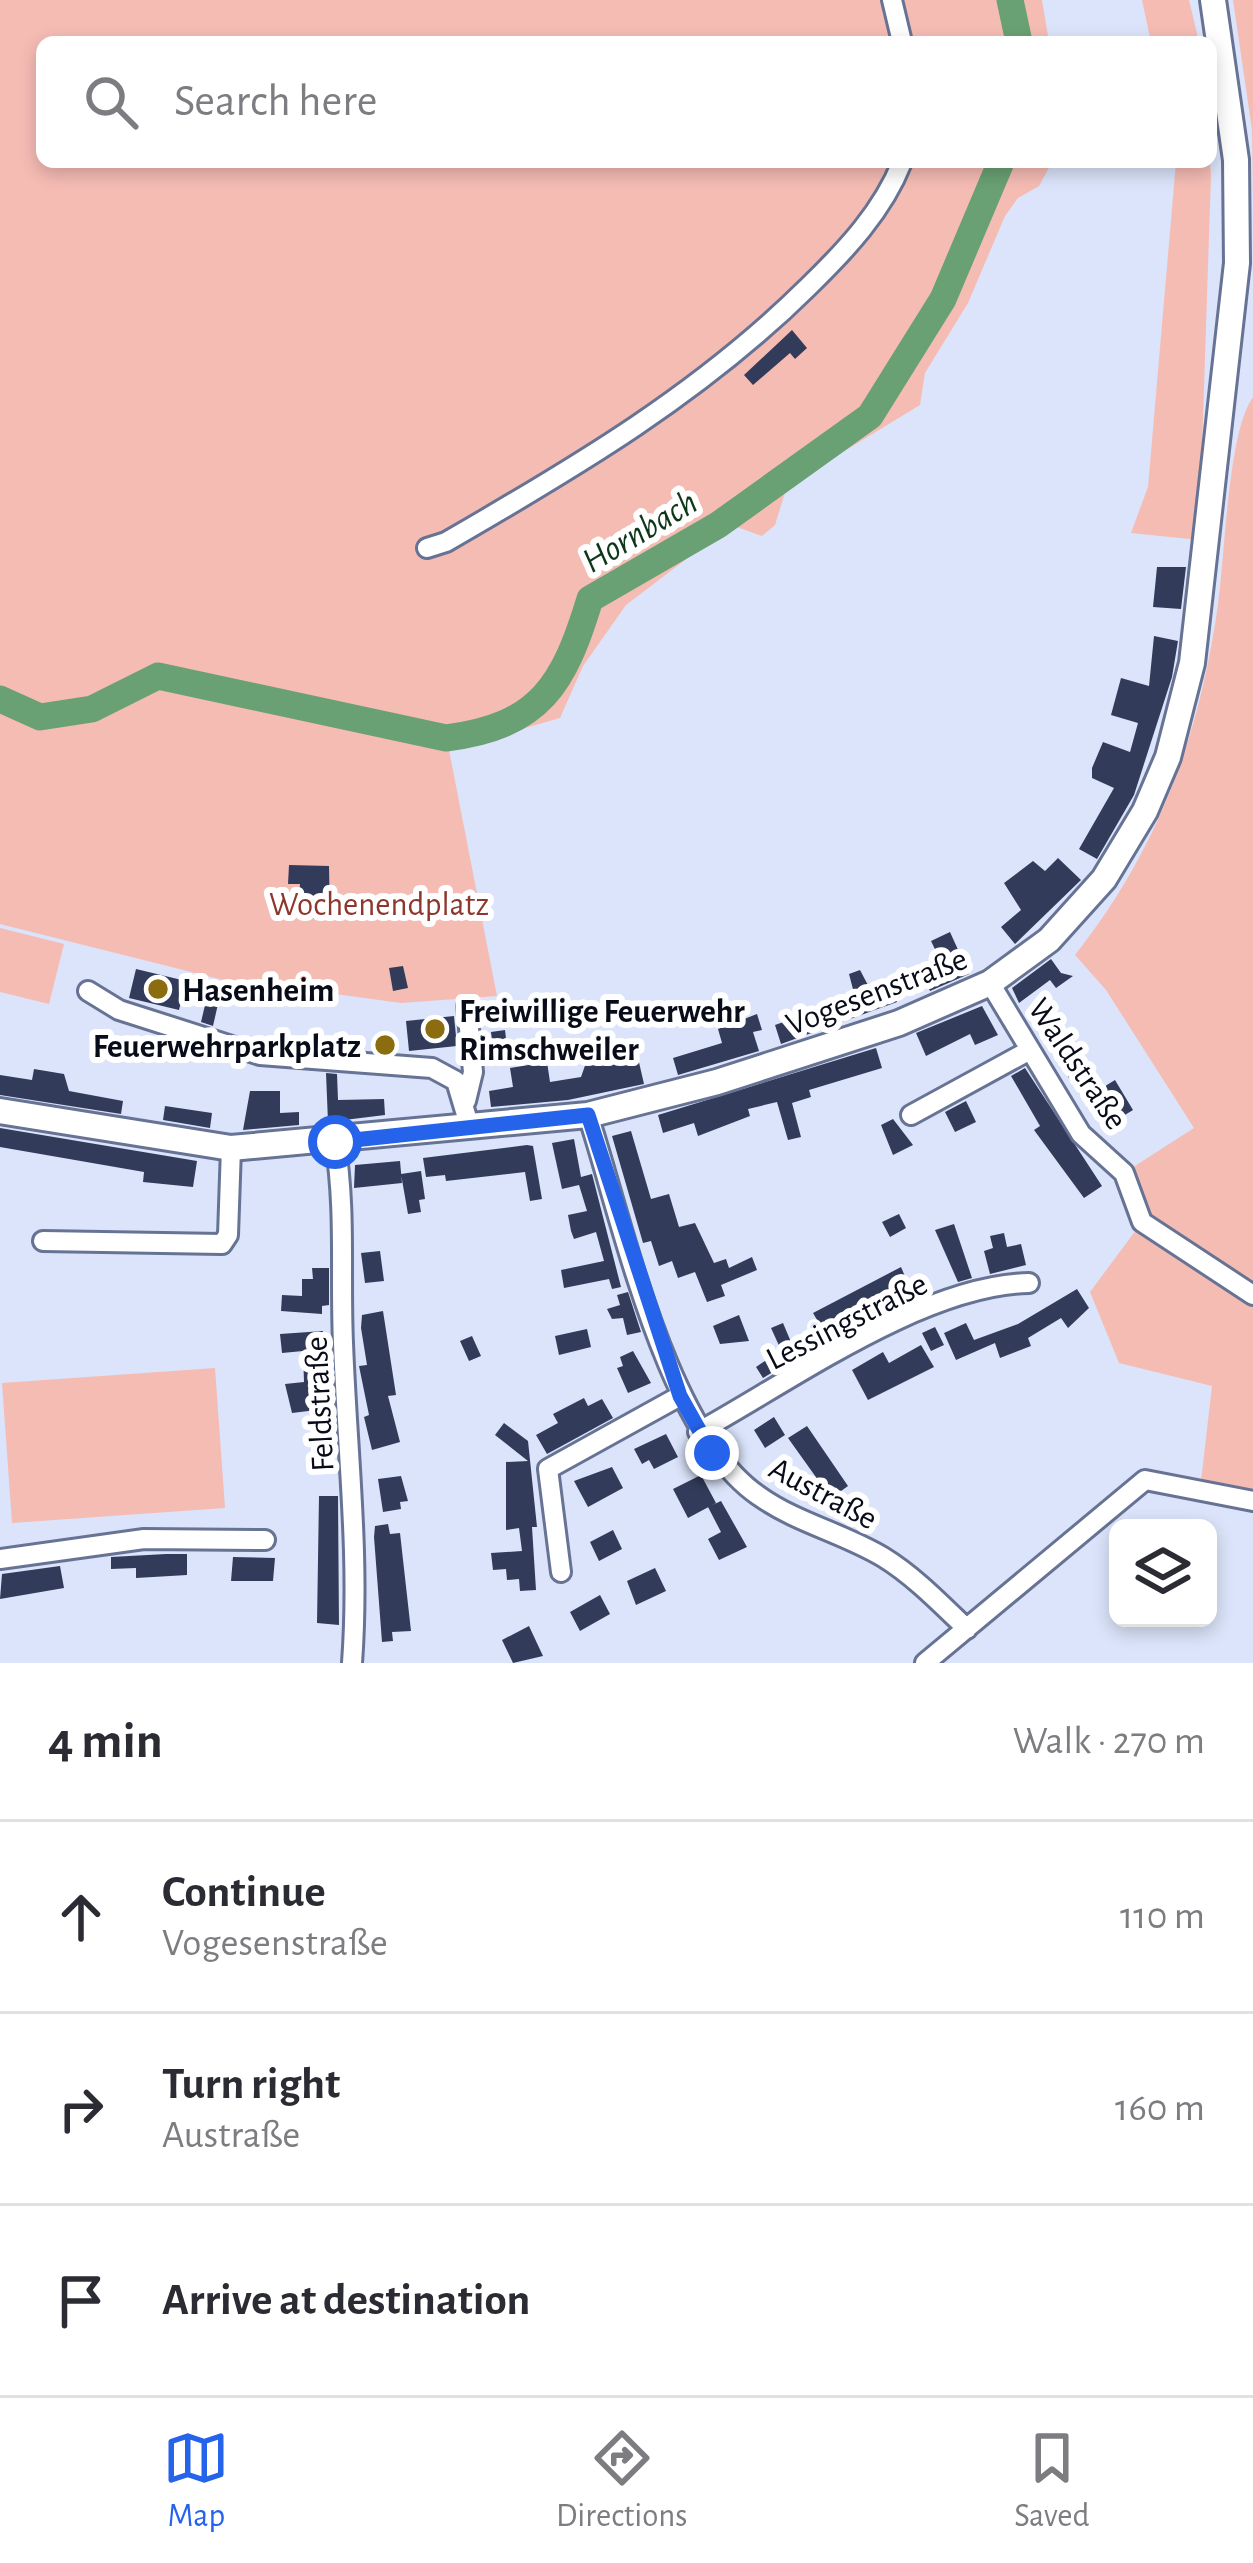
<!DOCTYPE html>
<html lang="en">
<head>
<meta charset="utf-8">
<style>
  body { margin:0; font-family:"Alegreya Sans",sans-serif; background:#f2f2f3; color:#2b2b33 }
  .controls { position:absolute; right:36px; bottom:36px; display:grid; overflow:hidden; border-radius:18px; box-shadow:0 6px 18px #0003 }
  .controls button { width:108px; height:108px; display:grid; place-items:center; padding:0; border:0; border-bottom:3px solid #e1e1e2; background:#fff; color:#2b2b33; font:60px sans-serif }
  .stop { position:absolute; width:36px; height:36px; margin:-27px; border:9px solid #2563eb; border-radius:50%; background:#fff }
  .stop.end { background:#2563eb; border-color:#fff; box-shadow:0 3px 12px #0008 }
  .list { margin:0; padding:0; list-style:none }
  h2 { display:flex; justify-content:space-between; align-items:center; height:156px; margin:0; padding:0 48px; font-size:51px }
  h2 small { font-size:39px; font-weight:400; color:#7c7c81 }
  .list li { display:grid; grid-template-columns:78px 1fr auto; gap:36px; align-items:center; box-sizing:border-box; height:192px; padding:0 48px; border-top:3px solid #e1e1e2 }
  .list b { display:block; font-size:45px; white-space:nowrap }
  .list p { margin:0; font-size:39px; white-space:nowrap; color:#7c7c81 }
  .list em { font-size:39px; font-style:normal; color:#7c7c81 }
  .icon { flex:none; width:66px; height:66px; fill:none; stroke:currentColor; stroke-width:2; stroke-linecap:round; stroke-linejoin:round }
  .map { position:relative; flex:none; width:1253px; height:1663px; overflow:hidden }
  .search { position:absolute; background:#fff; box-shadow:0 6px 18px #0003; left:36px; right:36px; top:36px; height:132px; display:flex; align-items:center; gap:30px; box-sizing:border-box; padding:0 42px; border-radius:18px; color:#7c7c81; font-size:45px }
  .sheet { height:732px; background:#fff }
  nav { display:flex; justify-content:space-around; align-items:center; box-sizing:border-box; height:168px; border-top:3px solid #e1e1e2; background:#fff; font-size:33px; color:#7c7c81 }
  nav a { display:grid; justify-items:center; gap:6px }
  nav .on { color:#2563eb }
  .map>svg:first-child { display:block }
  .green { fill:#f5bcb4 }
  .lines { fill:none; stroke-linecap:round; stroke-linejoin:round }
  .river { stroke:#6aa174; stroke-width:27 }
  .building { fill:#323c5a }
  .minor-casing { stroke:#677394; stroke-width:24 }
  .major-casing { stroke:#677394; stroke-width:30 }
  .minor { stroke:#fff; stroke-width:18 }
  .major { stroke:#fff; stroke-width:24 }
  .route { stroke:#2563eb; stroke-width:15 }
  .poi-dot { fill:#8b6d0f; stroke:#fff; stroke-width:4.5 }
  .labels { text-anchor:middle; stroke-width:12; stroke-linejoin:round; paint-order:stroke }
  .park-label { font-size:33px; fill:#8c362c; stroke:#fff }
  .poi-label { font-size:33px; font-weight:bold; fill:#080c18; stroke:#fff; text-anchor:start }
  .street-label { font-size:33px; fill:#080c18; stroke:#fff }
  .water-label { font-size:36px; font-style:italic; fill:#0d3718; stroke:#fff }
</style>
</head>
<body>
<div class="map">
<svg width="1253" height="1663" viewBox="0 0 1253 1663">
  <rect width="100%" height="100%" fill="#dbe4fa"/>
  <path class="green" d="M0 0H1042L1049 42H42V162H1052L1039 186 1018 198 1005 216 968 303 925 373 920 405 787 486 775 525 762 536 731 525 626 605 583 666 560 718 449 750 497 996 401 1003 284 987 291 997 0 924Z
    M1142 0H1189L1199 42H1151Z
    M1233 0H1253V195L1252 130Z
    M1176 162H1210L1211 175 1199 540 1131 533 1148 487Z
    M1253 397V1501L1200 1490 1212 1386 1119 1363 1090 1292 1142 1222 1124 1173 1194 1128 1106 990 1075 955C1158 850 1200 735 1218 604 1225 556 1228 431 1253 397Z
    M0 928 64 944 49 1004 0 992Z
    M215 1368 225 1508 12 1523 2 1383Z"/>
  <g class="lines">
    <path class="river" d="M1010 0 1019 42
      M0 699 40 717 92 709 158 676 446 738C541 726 564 684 590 599L718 525 870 416 943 299 1001 162"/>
  </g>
  <path class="building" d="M792 330 807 348 795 359 790 353 753 385 744 375Z
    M1157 567H1186L1181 609 1153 607Z
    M1154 636 1178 641 1172 677 1134 795 1097 859 1079 849 1114 788 1092 778V768L1103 742 1130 752 1138 723 1111 715 1121 678 1149 686Z
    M1058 858 1081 880 1015 944 1001 927 1021 910 1004 883 1033 861 1045 871Z
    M289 865 329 866 330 920 297 918 300 884H288Z
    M950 932 969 974 930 991 924 978 944 968 931 941Z
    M1051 959 1061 973 1073 976 1056 988 1050 980 1019 1003 1012 988Z
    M403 966 408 988 393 991 389 968Z
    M136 969 186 981 179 1010 129 998Z
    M860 970 870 989 889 981 897 1002 781 1044 775 1025 855 997 849 974Z
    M206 1001 218 1004 213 1026 201 1022Z
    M982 1006 998 1035 975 1045 970 1034 926 1056 916 1033Z
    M757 1014 762 1030 753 1032 759 1051 678 1075 673 1058 722 1043 718 1029Z
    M454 1016 457 1046 409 1051 406 1021Z
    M1058 1024 1091 1069 1071 1081 1042 1035Z
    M505 1030 508 1055 494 1057 491 1032Z
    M876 1048 882 1068 809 1090 811 1097 792 1103 801 1137 788 1140 777 1102 748 1109 750 1116 698 1136 694 1123 663 1133 658 1115Z
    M606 1053 608 1064 638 1058 644 1084 568 1100 491 1107 489 1091 513 1087 510 1068 547 1062 550 1082 581 1077 588 1057Z
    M1025 1068 1102 1186 1084 1198 1034 1130 1040 1126 1011 1076Z
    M34 1069 64 1074 69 1091 123 1101 121 1114 0 1095V1075L32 1080Z
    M326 1073 337 1074 338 1100 384 1099 385 1115 328 1122Z
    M1115 1080 1133 1110 1115 1121 1102 1100 1107 1097 1102 1088Z
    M250 1091H280V1113L299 1112V1125L243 1130Z
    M966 1101 976 1122 955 1132 945 1112Z
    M165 1106 212 1113 210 1128 163 1120Z
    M893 1119 913 1145 893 1155 881 1125Z
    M0 1128 197 1161 193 1187 143 1182 144 1172 0 1147Z
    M631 1131 651 1199 669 1194 679 1227 695 1223 714 1263 726 1259 729 1268 752 1257 757 1270 721 1285 725 1296 707 1302 695 1272 678 1278 672 1261 659 1266 651 1241 643 1243 612 1136Z
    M574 1139 581 1177 592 1174 621 1287 612 1289 609 1279 564 1288 561 1270 604 1261 596 1232 574 1239 571 1231 568 1215 587 1211 579 1185 562 1189 552 1143Z
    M527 1145 533 1146 542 1199 530 1201 525 1172 446 1181 445 1175 426 1177 423 1158Z
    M400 1161 402 1183 354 1188 355 1165Z
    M421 1171 425 1199 419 1200 421 1212 408 1214 401 1174Z
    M899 1214 906 1228 890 1237 882 1222Z
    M954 1224 972 1278 958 1282 935 1230Z
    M1004 1233 1007 1247 1021 1244 1026 1265 990 1274 984 1251 993 1248 990 1236Z
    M380 1251 384 1281 365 1283 361 1253Z
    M901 1267 907 1281 900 1284 907 1301 849 1326 763 1378 756 1367 781 1350 771 1328 783 1323 791 1342 820 1325 813 1313Z
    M312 1268H329V1305L322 1306V1314L281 1311 282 1295 302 1296V1279H313Z
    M1077 1289 1089 1308 1068 1328 1061 1318 1028 1338 1031 1346 1000 1358 995 1343 956 1360 944 1333 966 1323 974 1340 1018 1324Z
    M628 1292 641 1332 627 1335 623 1318 612 1319 607 1309 620 1305 617 1295Z
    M383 1311 396 1395 388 1396 400 1442 372 1450 364 1417 369 1415 359 1366 367 1365 361 1328 362 1315Z
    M739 1315 749 1341 720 1344 713 1326Z
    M935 1327 944 1345 931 1351 922 1333Z
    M587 1329 591 1347 559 1355 555 1336Z
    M323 1331 324 1347H330L333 1408 292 1413 285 1384 304 1382 303 1351 282 1353 280 1334Z
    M472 1336 481 1356 469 1361 460 1341Z
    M921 1345 934 1367 868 1400 852 1370 883 1352 889 1363Z
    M633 1351 651 1383 628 1393 617 1368 623 1366 620 1357Z
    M584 1398 588 1406 602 1399 613 1418 547 1454 536 1435 558 1423 553 1414Z
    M774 1417 785 1435 765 1448 754 1430Z
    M504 1423 528 1441 537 1527H532L536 1590 520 1591 519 1579 507 1580 506 1569 493 1570 491 1553 522 1551 519 1528 506 1530V1462L528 1461 495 1435Z
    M807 1426 848 1486 819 1507 805 1489 818 1480 788 1438Z
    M666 1434 678 1457 654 1469 649 1460 642 1464 634 1449Z
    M335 1441 336 1456 317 1457 316 1442Z
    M612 1467 623 1488 588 1507 574 1481Z
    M701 1475 716 1503 688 1518 673 1489Z
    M401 1476 408 1501 400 1502 401 1509 383 1512 378 1479Z
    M319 1496H338L339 1625 317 1623Z
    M721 1501 747 1547 719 1560 708 1539 721 1532 708 1507Z
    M388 1524 390 1534 400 1533 411 1631 392 1632 393 1641 382 1642 374 1537 375 1526Z
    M613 1530 622 1549 599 1561 590 1542Z
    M166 1554H187V1575L136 1578V1568L111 1569V1557Z
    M233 1557 275 1558 273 1581H231Z
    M60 1566 64 1588 0 1599 2 1574Z
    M655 1568 666 1591 636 1605 627 1581Z
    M600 1595 610 1614 580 1631 570 1612Z
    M529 1626 543 1656 513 1663 502 1640Z"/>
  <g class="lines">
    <defs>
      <path id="minor" d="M892 0 902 42
        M427 548 446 542C576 467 701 393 808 287 845 251 883 211 902 162
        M990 983 1081 1134 1124 1173 1142 1222 1253 1295
        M88 991 119 1010 260 1055 432 1068 456 1081 470 1128
        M466 1101 473 1072 467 1006
        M588 1115C623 1222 666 1433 759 1496 797 1523 843 1533 883 1557 914 1576 941 1604 967 1629
        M911 1115 1030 1050
        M335 1142C346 1210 340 1274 343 1343 347 1451 360 1555 352 1663
        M43 1241 222 1244 228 1235 231 1148
        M698 1432C791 1381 923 1285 1029 1283
        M0 1559 144 1539 265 1540
        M561 1572 548 1469 680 1396
        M925 1663 1145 1480 1253 1501"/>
      <path id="major" d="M0 1111 231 1148 588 1115 717 1082 899 1023 990 983 1049 940 1104 879 1145 811 1168 757 1192 663 1237 263 1236 160 1213 0"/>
    </defs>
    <use href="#minor" class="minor-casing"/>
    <use href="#major" class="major-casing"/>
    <use href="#minor" class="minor"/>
    <use href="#major" class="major"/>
  </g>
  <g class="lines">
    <path class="route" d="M335 1142 588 1115 680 1396 712 1453"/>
  </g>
  <g class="poi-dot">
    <circle cx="158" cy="989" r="12"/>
    <circle cx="435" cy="1029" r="12"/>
    <circle cx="385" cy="1045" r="12"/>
  </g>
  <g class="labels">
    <g class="park-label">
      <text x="379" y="915">Wochenendplatz</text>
    </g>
    <g class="poi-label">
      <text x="182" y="1001">Hasenheim</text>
      <text x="459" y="1022">Freiwillige Feuerwehr<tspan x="459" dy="38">Rimschweiler</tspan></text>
      <text x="361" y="1057" text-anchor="end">Feuerwehrparkplatz</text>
    </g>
    <g class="street-label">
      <text transform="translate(876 990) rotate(-21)" y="12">Vogesenstraße</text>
      <text transform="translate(1079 1063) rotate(56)" y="12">Waldstraße</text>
      <text transform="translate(846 1320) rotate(-27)" y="12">Lessingstraße</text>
      <text transform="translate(318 1404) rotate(-93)" y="12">Feldstraße</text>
      <text transform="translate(824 1492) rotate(28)" y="12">Austraße</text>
    </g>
    <g class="water-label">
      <text transform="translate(639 530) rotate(-31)" y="13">Hornbach</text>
    </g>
  </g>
</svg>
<div class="controls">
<button><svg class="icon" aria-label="layers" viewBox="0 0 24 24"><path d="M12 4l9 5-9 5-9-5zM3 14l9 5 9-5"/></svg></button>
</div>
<div class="stop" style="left:335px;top:1142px"></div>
<div class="stop end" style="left:712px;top:1453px"></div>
<div class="search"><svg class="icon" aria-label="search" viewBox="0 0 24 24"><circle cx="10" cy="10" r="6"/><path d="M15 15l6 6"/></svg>Search here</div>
</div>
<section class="sheet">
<h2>4 min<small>Walk · 270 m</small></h2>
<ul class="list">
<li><svg class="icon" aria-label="ahead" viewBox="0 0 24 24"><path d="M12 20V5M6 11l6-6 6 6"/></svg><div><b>Continue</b><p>Vogesenstraße</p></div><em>110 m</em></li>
<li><svg class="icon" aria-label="right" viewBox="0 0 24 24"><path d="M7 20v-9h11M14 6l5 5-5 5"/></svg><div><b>Turn right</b><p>Austraße</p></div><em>160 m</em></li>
<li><svg class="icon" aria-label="arrive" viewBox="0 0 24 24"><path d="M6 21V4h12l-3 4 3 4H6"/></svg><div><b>Arrive at destination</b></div></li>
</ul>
</section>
<nav>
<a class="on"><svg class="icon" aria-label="map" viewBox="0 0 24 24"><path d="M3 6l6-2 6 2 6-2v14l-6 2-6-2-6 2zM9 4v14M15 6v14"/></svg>Map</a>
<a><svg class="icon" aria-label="directions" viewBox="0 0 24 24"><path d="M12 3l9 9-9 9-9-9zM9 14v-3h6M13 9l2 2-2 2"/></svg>Directions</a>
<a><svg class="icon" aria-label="saved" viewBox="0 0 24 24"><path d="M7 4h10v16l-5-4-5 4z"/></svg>Saved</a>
</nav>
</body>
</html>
